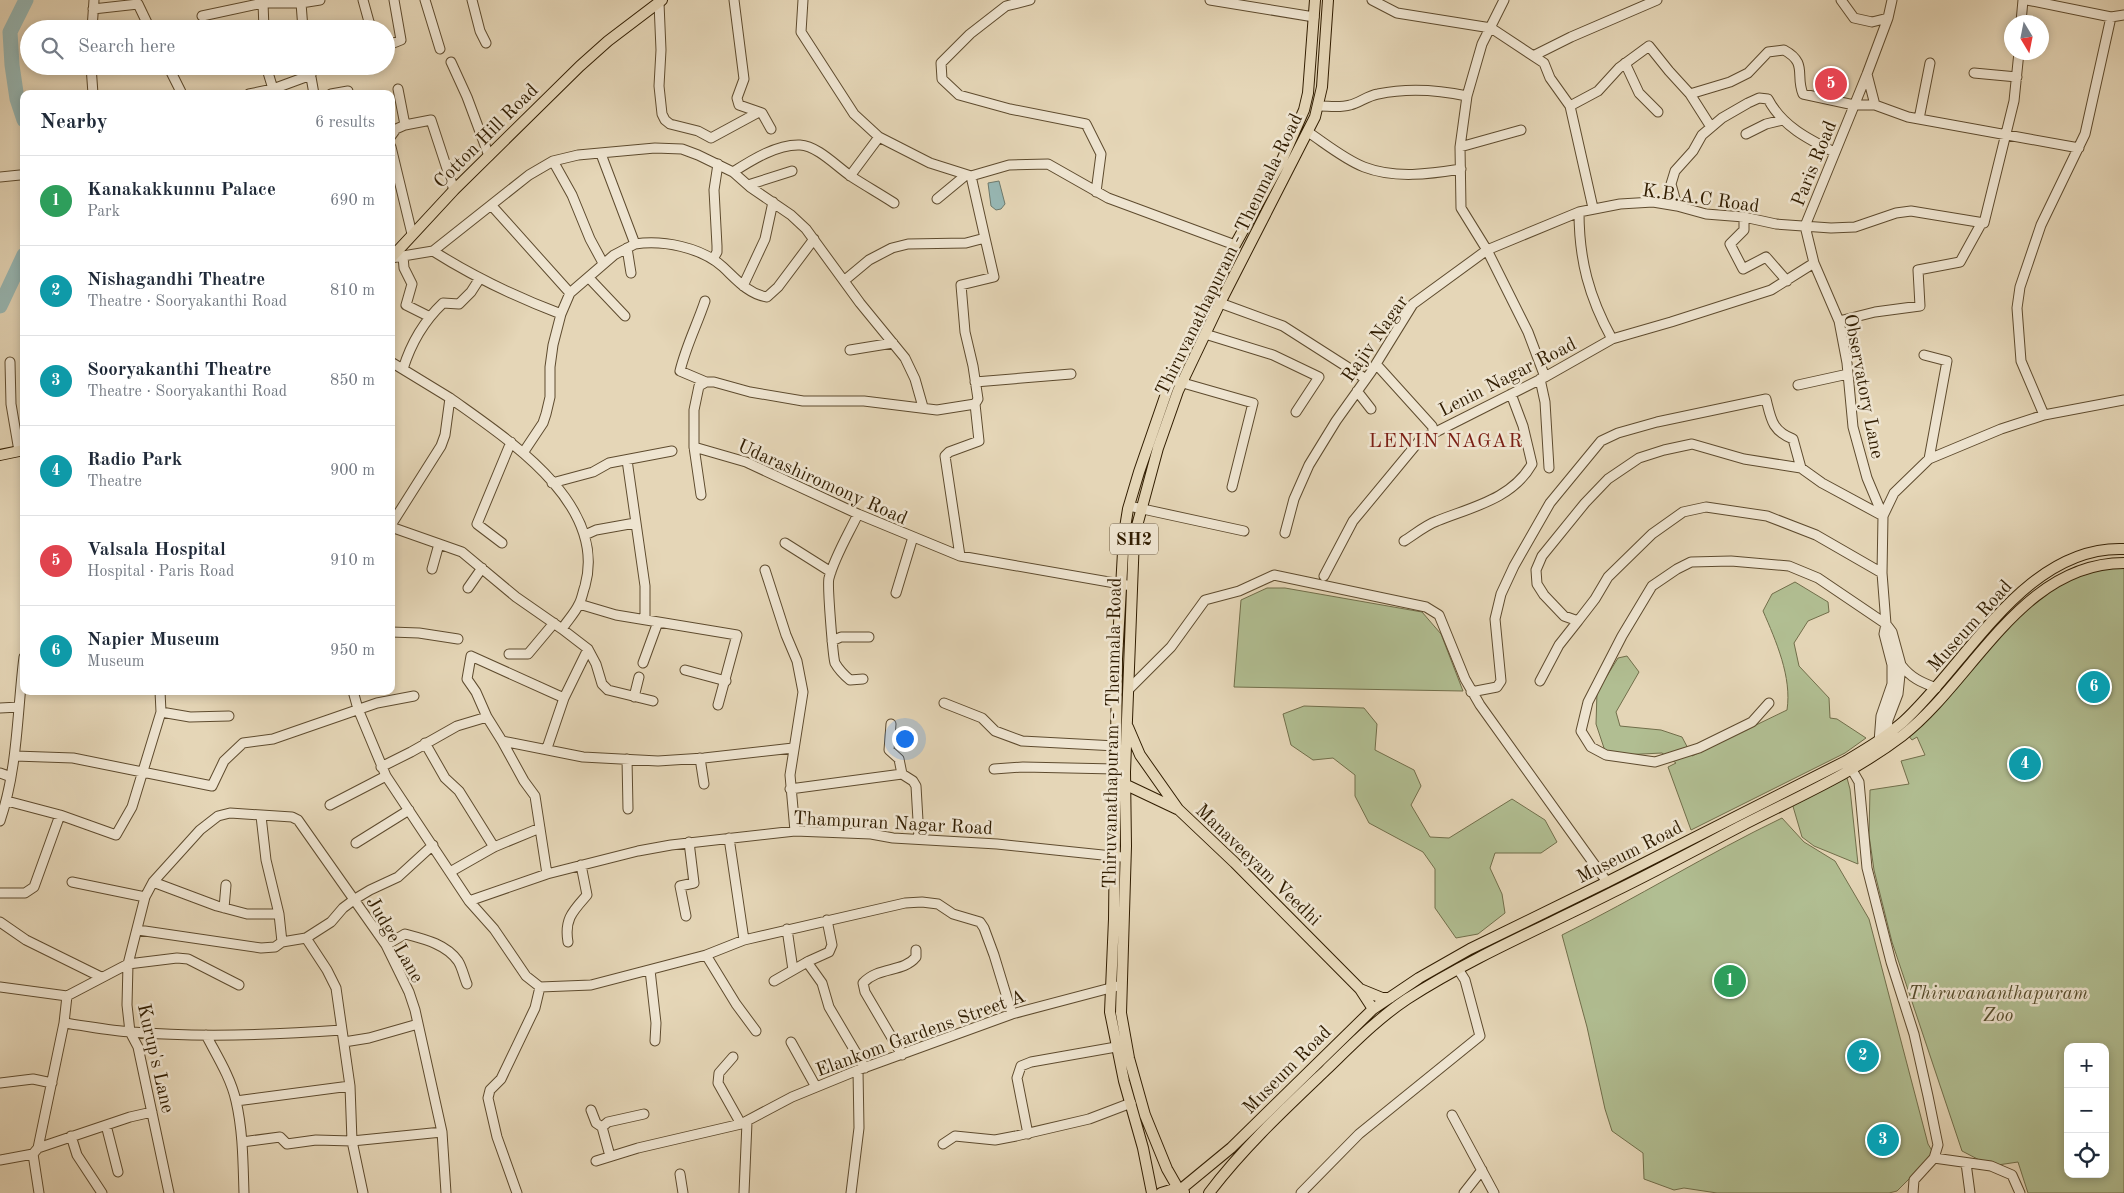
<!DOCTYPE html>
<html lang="en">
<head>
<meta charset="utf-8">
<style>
  body { margin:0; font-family:"Old Standard TT",serif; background:#f2f2f3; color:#1f2937 }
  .controls { position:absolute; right:15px; bottom:15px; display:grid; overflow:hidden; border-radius:10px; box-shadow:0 2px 8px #0003 }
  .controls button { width:45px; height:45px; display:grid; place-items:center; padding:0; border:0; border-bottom:1px solid #e0e1e3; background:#fff; color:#1f2937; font:25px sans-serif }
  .compass { position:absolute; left:2004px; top:15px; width:45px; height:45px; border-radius:50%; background:#fff; box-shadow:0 2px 8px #0003; rotate:170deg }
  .you { position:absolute; left:904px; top:738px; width:18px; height:18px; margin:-12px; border:4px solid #fff; border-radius:50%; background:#1a73e8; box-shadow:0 0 0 8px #1a73e833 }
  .badge { display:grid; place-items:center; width:32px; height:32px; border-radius:50%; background:#8f2418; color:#fff; font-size:16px; font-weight:700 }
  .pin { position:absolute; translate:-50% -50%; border:2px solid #fff; box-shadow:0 1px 5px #0006 }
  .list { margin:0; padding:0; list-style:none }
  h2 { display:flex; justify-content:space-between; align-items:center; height:65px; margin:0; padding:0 20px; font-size:21px }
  h2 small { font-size:16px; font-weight:400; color:#747a83 }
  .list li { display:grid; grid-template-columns:32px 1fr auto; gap:15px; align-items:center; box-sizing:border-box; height:90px; padding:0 20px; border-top:1px solid #e0e1e3 }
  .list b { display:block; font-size:19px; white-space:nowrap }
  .list p { margin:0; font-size:16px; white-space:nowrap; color:#747a83 }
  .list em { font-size:16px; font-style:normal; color:#747a83 }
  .icon { flex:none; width:28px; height:28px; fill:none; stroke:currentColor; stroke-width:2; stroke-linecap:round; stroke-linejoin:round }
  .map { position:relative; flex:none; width:2124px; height:1193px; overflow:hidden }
  .search { position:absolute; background:#fff; box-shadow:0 2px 8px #0003; left:20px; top:20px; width:375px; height:55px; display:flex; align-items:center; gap:12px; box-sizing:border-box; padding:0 18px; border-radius:28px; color:#747a83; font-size:19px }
  .panel { position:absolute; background:#fff; box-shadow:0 2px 8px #0003; left:20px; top:90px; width:375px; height:605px; border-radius:10px }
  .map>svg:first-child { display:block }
  .green { fill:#b1be92; stroke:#716e4a; fill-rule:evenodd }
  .water { fill:#97b8b5; stroke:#6e7a6d }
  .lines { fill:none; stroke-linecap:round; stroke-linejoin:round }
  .river { stroke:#97b8b5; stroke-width:15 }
  .minor-casing { stroke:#5e4b2e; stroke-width:11 }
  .major-casing { stroke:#311d01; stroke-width:12 }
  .minor { stroke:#eee4d0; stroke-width:9 }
  .major { stroke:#e5d6b7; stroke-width:10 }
  .labels { text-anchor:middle; stroke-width:5; stroke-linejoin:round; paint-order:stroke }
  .shield { fill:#eee4d0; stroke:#6a593f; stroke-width:1 }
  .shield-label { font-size:18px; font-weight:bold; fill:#311d01 }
  .street-label { font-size:19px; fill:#311d01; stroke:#eee4d0 }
  .park-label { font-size:19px; font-style:italic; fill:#574d2c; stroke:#eee4d0 }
  .neighbourhood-label { font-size:20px; letter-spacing:1px; fill:#7a1f14; stroke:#eee4d0 }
</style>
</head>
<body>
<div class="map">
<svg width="2124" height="1193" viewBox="0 0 2124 1193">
  <rect width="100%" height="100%" fill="#e5d6b7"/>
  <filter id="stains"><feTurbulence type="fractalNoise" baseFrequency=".004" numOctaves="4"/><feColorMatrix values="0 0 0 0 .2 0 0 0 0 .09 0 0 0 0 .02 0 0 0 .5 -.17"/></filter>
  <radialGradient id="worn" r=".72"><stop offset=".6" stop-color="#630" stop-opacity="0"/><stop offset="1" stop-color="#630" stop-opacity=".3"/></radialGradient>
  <path class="green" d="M2124 566V1193H2028L2018 1162 1991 1166 1962 1151 1892 942 1874 870 1869 835 1870 790 1909 784 1901 761 1925 755 1917 737 1912 740 1907 734 2047 587 2092 569ZM2068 1047H2105V1174H2068Z
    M1795 582 1828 602 1829 612 1808 621 1794 643 1799 666 1829 698 1830 718 1837 719 1866 738 1845 753 1691 830 1668 767 1676 763 1662 753 1622 755 1605 751 1596 724 1597 692 1618 658 1627 656 1639 672 1616 712 1620 726 1661 730 1682 737 1692 756 1787 710C1792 677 1776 641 1763 611L1772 594Z
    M1267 588H1285L1422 612 1441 634 1463 691 1234 687 1241 600Z
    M1304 706 1364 708 1377 724 1375 750 1414 770 1421 786 1411 805 1430 837 1449 838 1512 799 1545 820 1557 842 1541 853H1495L1490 868 1502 894 1505 913 1478 934 1456 938 1435 908V869L1423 852 1369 823 1355 796V775L1333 758 1313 760 1291 745 1283 714Z
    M1847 778 1850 789 1858 864 1814 846 1802 837 1792 803Z
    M1782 818 1804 842 1835 861 1869 919 1928 1144 1934 1154 1897 1191 1889 1193H1717L1684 1188 1674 1190 1644 1179 1643 1153 1612 1131 1605 1109 1587 1027 1562 935C1637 898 1707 854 1782 818Z"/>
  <path class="water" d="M999 181 1005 204 1001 209 996 210 991 206 988 183Z"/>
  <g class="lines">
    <path class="river" d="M24 120 17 99 12 65 10 32 26 0
      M0 306 24 255"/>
    <defs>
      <path id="minor" d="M262 0 263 3H301L320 0
        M363 0 371 29
        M425 0 440 49
        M472 0 480 31 486 43
        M734 0 744 79 737 98 739 105 762 113 771 129
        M803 0 801 32 854 114 879 137
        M1030 0 1006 6 970 34 941 63 942 79 959 95 1010 109 1086 124 1101 154 1096 192
        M1210 0 1314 17
        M1372 0 1397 13 1491 28 1544 63 1550 78 1570 106 1593 208
        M1504 0 1482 44 1467 96 1460 147 1461 208 1487 250 1579 212 1620 204 1653 202 1677 206 1706 214 1744 217 1776 224 1831 228 1855 227 1896 213 1911 211 1984 223 2014 101 2019 52
        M1841 0 1854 18 1872 22 1888 18
        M2027 0 2111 17 2124 15
        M301 3 303 29
        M659 3 661 50 659 86 662 114 665 120 670 124 698 131 711 138 759 112
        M93 9 138 4 150 29
        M202 16 263 3 264 29
        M2021 22 2023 0
        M92 29 94 0
        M386 46 401 40 394 0
        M1535 55 1571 37 1657 0
        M451 62 467 97 489 156
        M1625 63 1639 93 1658 112
        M91 66 93 94
        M168 66 182 94
        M266 66 273 89
        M309 66 314 94
        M1974 73 2017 77
        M1867 74 1875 105 1908 117 2079 148
        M249 94 273 89 311 75
        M331 94 348 91
        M1690 94 1730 82 1748 73 1768 52 1784 50C1808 63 1795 75 1803 94L1854 105H1875
        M1319 106C1329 106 1340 108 1350 105 1359 103 1367 96 1378 94 1406 88 1439 90 1467 96
        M1570 106 1598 91 1619 68 1649 46 1669 71 1690 94 1711 127
        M1919 119 1930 63
        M405 125 431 120 454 190
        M1308 132C1326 144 1344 159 1364 167 1395 179 1430 174 1461 169
        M1746 134 1766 124 1783 120
        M391 136 396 129 405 125 398 89
        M391 147 412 234
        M1460 147 1521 130
        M553 161 572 195 590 239 603 263
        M733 172C752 160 777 144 800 145 818 146 837 167 852 177 866 186 880 194 894 203
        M850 176 879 137 930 163 971 176 1009 165 1048 164 1108 198 1235 245
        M0 177 20 175
        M748 185 792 171
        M937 199 966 175
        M492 206 570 293
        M1677 206 1671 184 1675 171 1693 151 1702 135 1722 118 1748 103 1759 98 1768 99C1782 126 1808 139 1834 152
        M1579 212C1579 260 1589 297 1612 339
        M1744 217V230L1730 244 1743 269 1766 257 1787 281
        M1805 226 1867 74 1888 18 1892 0
        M635 244C663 240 701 247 723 267 736 279 748 294 767 297L778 287 814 239
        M627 248 631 273
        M433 251C474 277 516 297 561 314
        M403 256 404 268 412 284 406 305 428 316
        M391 258 433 251 529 175 553 161 578 155 655 148 682 149 698 155 733 172 750 187 791 215 806 229 860 303 905 358 915 379 923 407
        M713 259 717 252V246L714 190 718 164
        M1814 263 1839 321 1847 363 1853 427 1867 478 1883 516
        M589 278 625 316
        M845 280 869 260 892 248 908 244 966 243 985 238 971 176
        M743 286 765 239 773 202
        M705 301C697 325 686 346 680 371L706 382
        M1220 303 1283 326 1366 379
        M1839 321 1875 312 1920 306 1918 270 1960 262 1981 224 1984 223
        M1205 334 1273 355 1319 377 1296 412
        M850 350 893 343
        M1924 355 1947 361 1929 459
        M10 362 11 404 19 451
        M391 362 450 398 445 435 441 446 391 525
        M1376 364 1432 426 1434 432
        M403 369C411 343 423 322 443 303L459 304 471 292 480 278
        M1540 379 1545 402 1549 468
        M1176 381 1253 403 1232 487
        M975 382 1071 374
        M1798 385 1848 374
        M1357 391 1371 409
        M975 404 978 399 973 366 965 332 961 285 994 277 985 238
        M2044 415 2021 361 2017 308 2020 287 2041 225 2085 134 2111 17
        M694 447 701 495
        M523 453 543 423 546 414 550 397V367L553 345 561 314 570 293 614 255 635 244 601 154
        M627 460 645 586V619
        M552 483 593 472 609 463 672 451
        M1129 506 1244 531
        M858 514C848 535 835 556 829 578 827 584 833 657 835 663 839 670 844 675 850 680L863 679
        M391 527 462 552 516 597 562 629C567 621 575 613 579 604 582 599 583 591 585 586 608 503 507 439 450 398
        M1285 533 1294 499 1309 465 1336 421 1371 372 1413 304 1487 250 1528 332 1545 377
        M585 535 596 530 635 523
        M1404 541C1415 534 1426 525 1437 521 1472 507 1512 499 1532 464L1523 426 1511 394
        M502 543 477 524 511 442
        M785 543 831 572
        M960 556 945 456 949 452 979 441 975 404 937 410 864 401H803L750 392 714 382H706L699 386 694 410V447L746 462 858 514 960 556 1132 586
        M432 569 439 544
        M765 570 786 635 797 661 803 692 790 775 795 831
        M1882 573 1816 535 1767 516 1706 507 1683 512 1652 534 1608 577 1595 599 1578 621 1564 616 1544 595 1537 584 1536 570 1542 556 1585 503 1608 479 1639 458 1664 450 1692 444 1744 459 1801 468 1822 483 1883 516
        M1324 576 1353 521 1420 440 1545 377 1612 339 1671 322 1771 290 1814 263 1805 226
        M468 588 482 568
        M896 593 913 537
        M579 604 616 615 737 635 718 705
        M562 629 588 649 596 664 602 684 608 690 653 701
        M391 632 419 633 458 639
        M832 641 841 637H869
        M509 654H528L554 623
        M643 663 658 622
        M1901 665C1911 678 1921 682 1936 688
        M685 670 726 681
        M1540 681 1559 645 1578 621
        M1130 688 1171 647 1205 600 1239 591 1274 575 1426 607 1439 615 1465 679 1480 705 1607 882
        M160 691 161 712 190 717 229 716
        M353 691 358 709 386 776 469 901 494 929 526 976 540 987 591 985 706 955 744 940 905 903 922 902 938 904 953 914 980 922 984 928 994 955 1012 1014
        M1471 692 1497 687 1501 681 1495 619 1501 594 1514 566 1550 503 1601 441 1618 433 1657 422 1766 399C1771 419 1772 431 1793 439L1801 468
        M634 697 639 677
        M944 703 982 718 995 731 1022 741 1116 746
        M1769 703 1752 722 1699 748 1655 762 1606 755 1591 747 1581 731 1588 702 1622 636 1652 586 1677 569 1691 562 1731 561 1789 566 1818 578 1886 624
        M0 708 19 707
        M487 717 476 692 467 679 471 656 564 698
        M891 724 889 750 899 759 902 774
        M1886 738 1888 720 1898 694 1901 665 1892 632 1886 624 1882 573 1883 516 1894 493 1929 459 2001 429 2044 415 2124 400
        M502 741 524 781 535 796 547 874
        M425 743 445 778 459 791 494 847
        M1882 744 1879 742 1881 716 1892 684V665L1884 634 1886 624
        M547 748 564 698 588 649
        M15 756 73 758 212 786 224 761 243 743 273 739 377 703 414 696
        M700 758 704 784
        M627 759 628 809
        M381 767 411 752 457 726 487 717 502 741 583 757 658 761 704 758 793 748
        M994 769 1023 767 1115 769
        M1852 770 1859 782 1867 868 1891 962 1914 1034 1928 1096 1938 1145 1934 1158 1991 1166 2012 1175 2020 1193
        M0 773 11 777
        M790 789 902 774 913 781 916 786 919 838
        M7 801 60 815 116 835 132 807 161 712
        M330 805 386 776
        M261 816 266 860 279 914 282 942 306 938 327 970 336 988 350 1086 352 1141 363 1193
        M0 821C18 768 17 712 24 657
        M729 838 744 940
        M356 843 409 810
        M450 872 494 847 540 828
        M72 882 145 897
        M153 882 217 906 247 914H279
        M0 893H25L34 887 60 815
        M469 901 547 874 638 851 671 845 795 831 871 834 893 838 997 844 1122 857
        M224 908 226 885
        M686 916 680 886 694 883 689 842
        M0 922 26 940 101 977
        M787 929 793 970
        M138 930 261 948 275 947 282 942
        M306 938 331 922 343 908 355 899 370 890 398 877 433 845
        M568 942C564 919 573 911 587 895L581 865
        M386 945 405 934C424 939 446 944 458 961 462 967 464 977 467 984
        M706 955 736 1004 756 1031
        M807 962 822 983 829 1007 865 1068
        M650 970 656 1023 655 1041
        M774 981 809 961 829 952 832 945 827 920
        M239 985 188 959 177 958 128 964 67 996 64 1023C87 1026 110 1031 132 1032 202 1038 273 1035 342 1030
        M0 987 67 996
        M206 1035C217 1056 231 1078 236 1101 243 1131 243 1163 244 1193
        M344 1042 369 1038 418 1024
        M791 1042 816 1087
        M902 1055 865 992 863 983C879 966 903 973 916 957V950
        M733 1057 719 1073 718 1083 741 1124
        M0 1083 33 1079 52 1083
        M236 1101 350 1086
        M591 1110 596 1123 602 1127 610 1156
        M1452 1115 1494 1193
        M106 1125 118 1172
        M602 1127 608 1122 644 1114
        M1028 1134 1017 1078 1021 1066 1031 1062 1116 1047
        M71 1136 77 1155 102 1193
        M242 1142 280 1137 287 1144 316 1140 352 1141 442 1132
        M943 1144 955 1136 995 1140 1016 1136 1089 1119 1131 1103
        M38 1148 130 1117 152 1112
        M0 1160 33 1154
        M596 1161 638 1148 741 1124 792 1097 858 1070 1012 1014 1118 986
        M1966 1163 1970 1193
        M680 1174 683 1193
        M39 1193 33 1154 38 1148 64 1023
        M169 1193 138 1047 130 1032 127 1005 128 964 145 897 153 882 200 830 218 816 230 813 292 817 298 820 386 945 409 992 415 1010 442 1132 446 1193
        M517 1193 497 1137 488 1098 490 1090 501 1079 535 1008 540 987
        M744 1193 747 1122
        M851 1193 859 1128 858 1070
        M1301 1193 1359 1134 1480 1036 1465 980 1458 969
        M1464 1193 1482 1170
        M1913 1193 1914 1180 1934 1158"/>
      <path id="major" d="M391 258 454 190 580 66 608 41 662 0
        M0 455 24 450
        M1128 727 1140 755 1178 809 1235 863 1360 989 1373 1009
        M1120 782 1177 809
        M1360 989 1382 998H1390
        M1179 1190 1167 1169 1145 1115 1129 1058 1121 1013 1126 846 1125 772 1134 537 1158 448 1178 391 1219 305 1315 117 1322 87 1328 0
        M1180 1190 1231 1148 1373 1009 1419 978 1470 949 1607 882 1846 761C1866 749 1885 738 1903 722 1967 664 2025 545 2124 549
        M1152 1193 1143 1148 1124 1081 1110 1012 1114 919 1117 659 1124 534 1128 509 1139 472 1168 388 1235 245 1282 160 1304 110 1308 93 1315 0
        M1161 1193 1174 1189 1184 1192
        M1209 1193C1243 1148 1285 1109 1326 1070 1352 1045 1377 1019 1407 999 1472 957 1544 927 1613 892 1656 871 1697 849 1739 827 1795 798 1852 774 1902 736 1973 681 2021 563 2124 563"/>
    </defs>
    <use href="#minor" class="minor-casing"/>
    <use href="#major" class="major-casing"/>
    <use href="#minor" class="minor"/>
    <use href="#major" class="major"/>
  </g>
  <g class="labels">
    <rect class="shield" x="1110" y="523.5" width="48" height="31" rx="4"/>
    <g class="shield-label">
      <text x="1134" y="545">SH2</text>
    </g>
    <g class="street-label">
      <text transform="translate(485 135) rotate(-45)" y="7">Cotton Hill Road</text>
      <text transform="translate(1813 163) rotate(-68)" y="7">Paris Road</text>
      <text transform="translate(1701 197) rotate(8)" y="7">K.B.A.C Road</text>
      <text transform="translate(1228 254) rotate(-64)" y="7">Thiruvanathapuram - Thenmala Road</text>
      <text transform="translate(1374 338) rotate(-55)" y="7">Rajiv Nagar</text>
      <text transform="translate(1507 376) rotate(-27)" y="7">Lenin Nagar Road</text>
      <text transform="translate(1865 386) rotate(79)" y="7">Observatory Lane</text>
      <text transform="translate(823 481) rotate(24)" y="7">Udarashiromony Road</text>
      <text transform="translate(1969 625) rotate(-48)" y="7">Museum Road</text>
      <text transform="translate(1111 733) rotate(-89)" y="7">Thiruvanathapuram - Thenmala Road</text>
      <text transform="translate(893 822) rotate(3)" y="7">Thampuran Nagar Road</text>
      <text transform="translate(1629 851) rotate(-27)" y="7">Museum Road</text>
      <text transform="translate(1259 864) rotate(44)" y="7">Manaveeyam Veedhi</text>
      <text transform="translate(396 939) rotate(60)" y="7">Judge Lane</text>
      <text transform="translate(920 1032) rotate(-20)" y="7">Elankom Gardens Street A</text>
      <text transform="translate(157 1058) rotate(77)" y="7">Kurup's Lane</text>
      <text transform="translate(1286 1069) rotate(-45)" y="7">Museum Road</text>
    </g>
    <g class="park-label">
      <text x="1998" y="999">Thiruvananthapuram<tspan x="1998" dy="22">Zoo</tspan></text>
    </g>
    <g class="neighbourhood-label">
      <text x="1446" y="447">LENIN NAGAR</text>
    </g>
  </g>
  <rect width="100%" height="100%" filter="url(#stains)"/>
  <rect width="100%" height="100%" fill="url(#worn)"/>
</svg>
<div class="controls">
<button>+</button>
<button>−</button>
<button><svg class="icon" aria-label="locate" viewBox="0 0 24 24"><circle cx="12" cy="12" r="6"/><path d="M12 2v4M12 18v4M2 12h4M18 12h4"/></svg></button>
</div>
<svg class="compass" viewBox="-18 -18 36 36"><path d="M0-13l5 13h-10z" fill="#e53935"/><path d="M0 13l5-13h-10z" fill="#747a83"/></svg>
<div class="you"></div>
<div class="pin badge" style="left:1730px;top:981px;background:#2e9e5b">1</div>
<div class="pin badge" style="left:1863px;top:1056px;background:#0f9aa8">2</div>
<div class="pin badge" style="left:1883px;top:1140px;background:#0f9aa8">3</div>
<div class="pin badge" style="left:2025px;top:764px;background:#0f9aa8">4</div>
<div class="pin badge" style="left:1831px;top:84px;background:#e0444e">5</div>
<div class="pin badge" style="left:2094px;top:687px;background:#0f9aa8">6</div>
<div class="search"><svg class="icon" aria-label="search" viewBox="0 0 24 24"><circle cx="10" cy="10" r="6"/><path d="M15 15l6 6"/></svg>Search here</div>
<section class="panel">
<h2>Nearby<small>6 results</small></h2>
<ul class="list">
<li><span class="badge" style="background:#2e9e5b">1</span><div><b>Kanakakkunnu Palace</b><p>Park</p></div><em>690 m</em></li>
<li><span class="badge" style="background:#0f9aa8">2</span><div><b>Nishagandhi Theatre</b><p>Theatre · Sooryakanthi Road</p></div><em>810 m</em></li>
<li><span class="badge" style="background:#0f9aa8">3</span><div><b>Sooryakanthi Theatre</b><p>Theatre · Sooryakanthi Road</p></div><em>850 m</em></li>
<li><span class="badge" style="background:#0f9aa8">4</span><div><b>Radio Park</b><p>Theatre</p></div><em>900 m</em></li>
<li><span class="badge" style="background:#e0444e">5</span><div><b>Valsala Hospital</b><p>Hospital · Paris Road</p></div><em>910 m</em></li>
<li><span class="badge" style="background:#0f9aa8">6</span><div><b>Napier Museum</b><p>Museum</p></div><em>950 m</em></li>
</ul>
</section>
</div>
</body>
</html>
